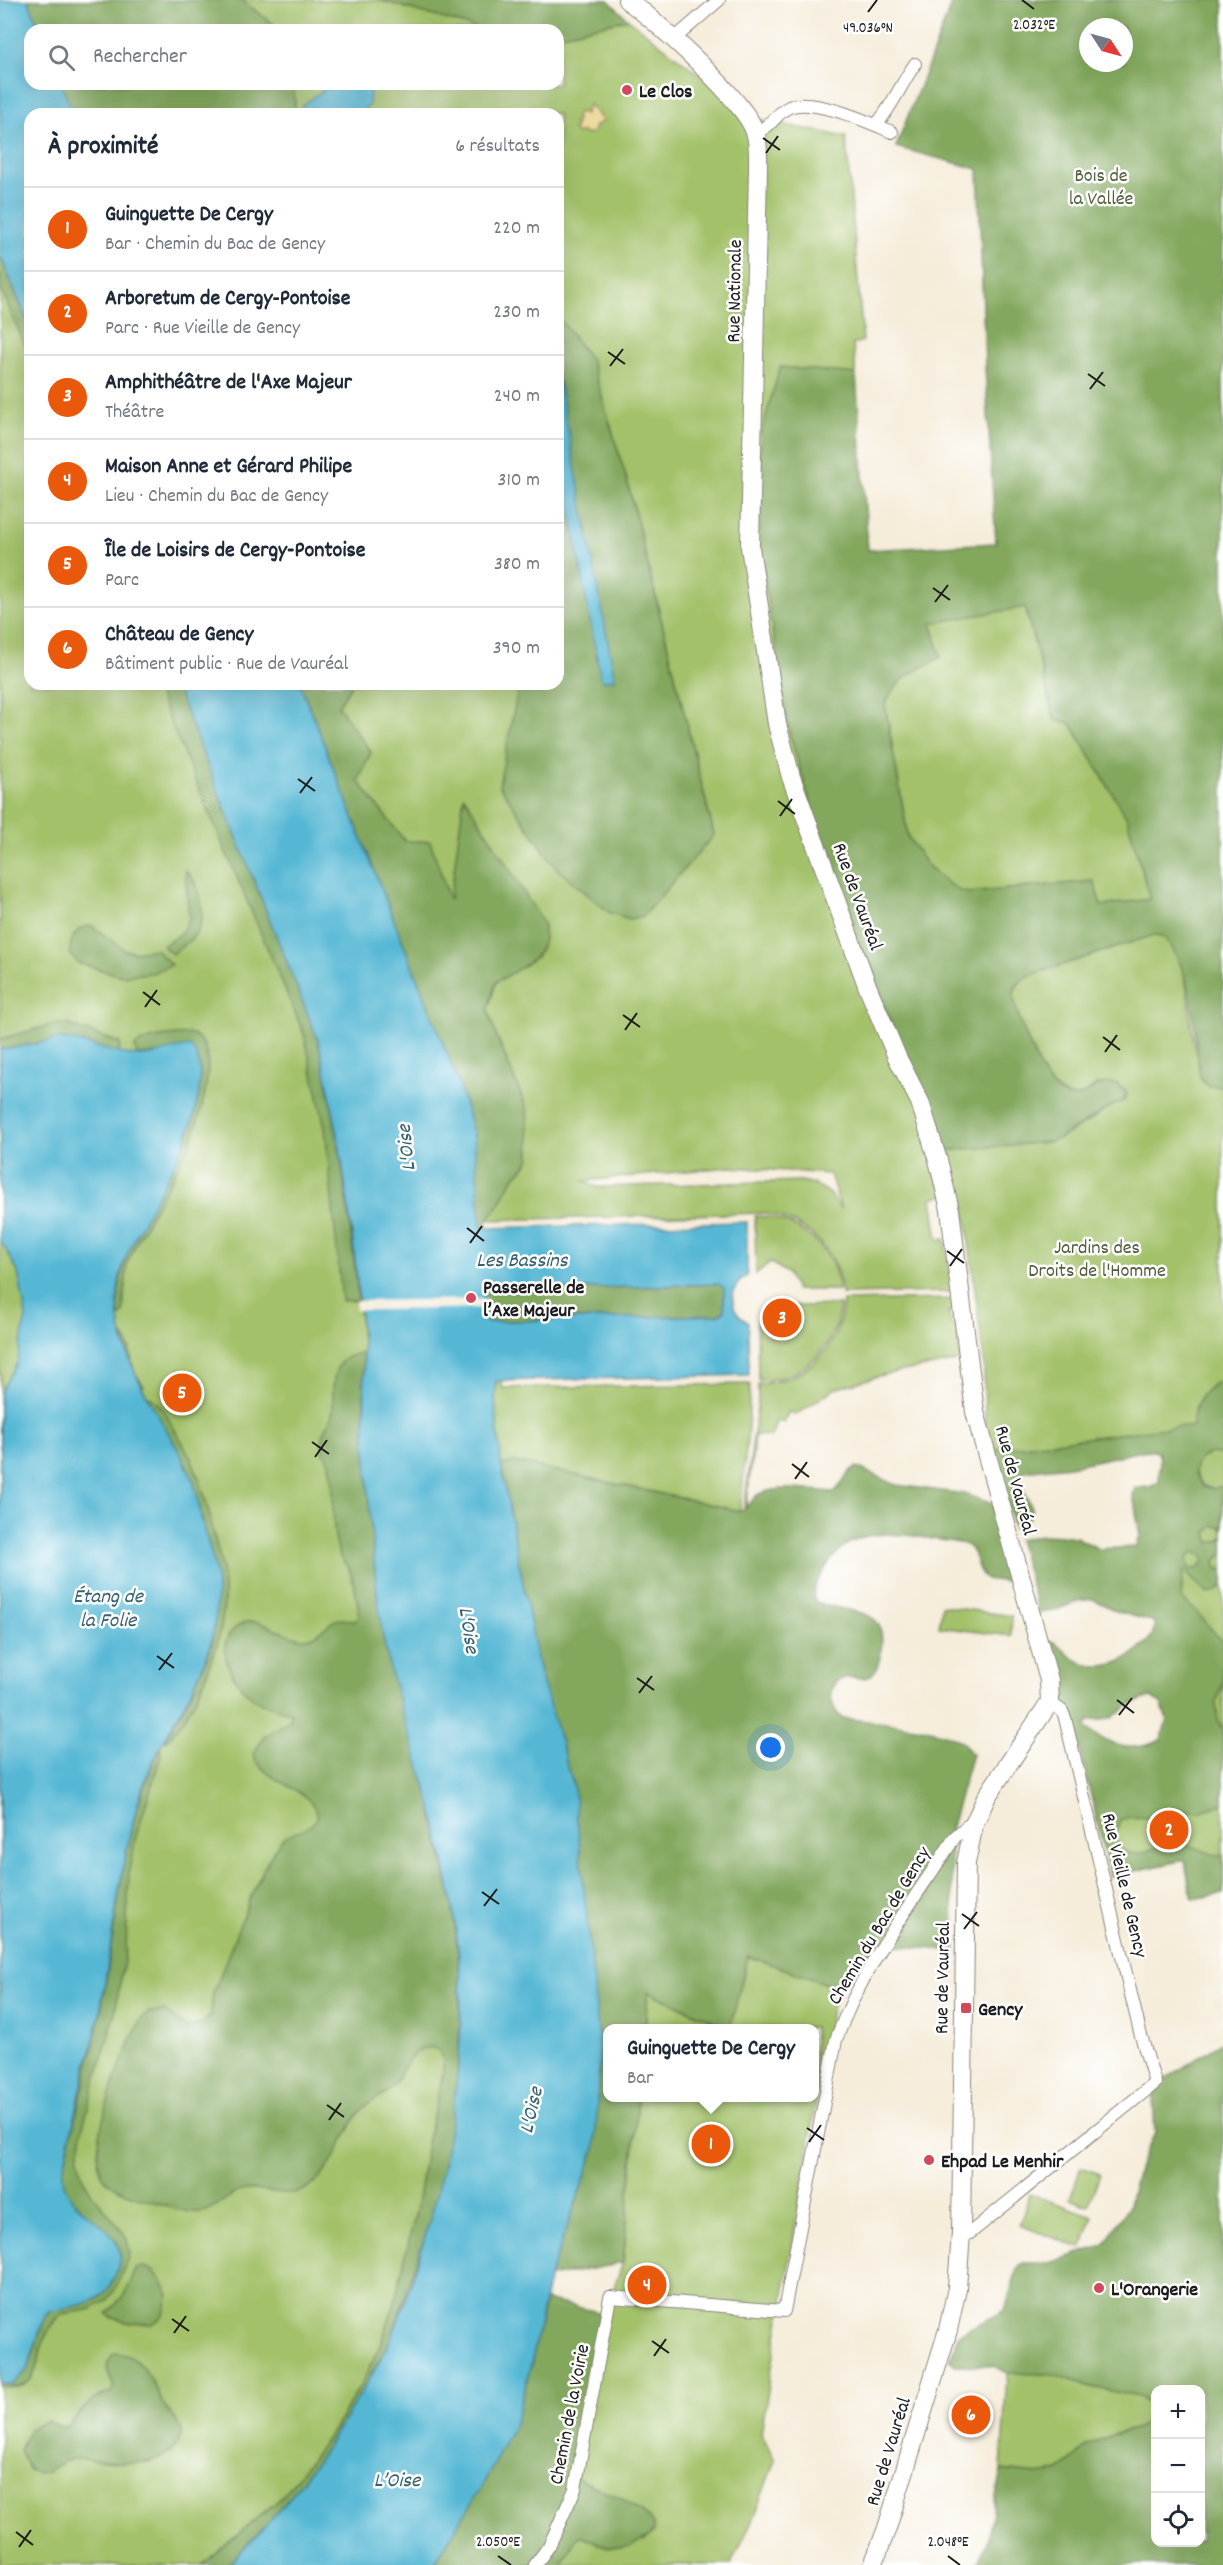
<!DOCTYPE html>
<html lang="fr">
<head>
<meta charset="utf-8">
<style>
  body { margin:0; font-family:Dekko,sans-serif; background:#f2f2f3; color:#1f2937 }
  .controls { position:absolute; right:18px; bottom:18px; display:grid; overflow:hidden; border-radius:12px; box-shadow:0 6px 24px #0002 }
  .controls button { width:54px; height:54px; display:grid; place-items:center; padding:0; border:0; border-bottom:2px solid #e0e1e3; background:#fff; color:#1f2937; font:30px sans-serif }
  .compass { position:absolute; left:1079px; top:18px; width:54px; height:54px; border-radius:50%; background:#fff; box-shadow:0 6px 24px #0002; rotate:126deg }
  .you { position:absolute; left:771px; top:1748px; width:21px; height:21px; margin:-15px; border:4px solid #fff; border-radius:50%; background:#1a73e8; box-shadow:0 0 0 9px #1a73e833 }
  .badge { display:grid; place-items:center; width:39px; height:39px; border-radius:50%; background:#ea580c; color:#fff; font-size:20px; font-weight:700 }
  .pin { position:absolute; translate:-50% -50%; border:3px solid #fff; box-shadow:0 2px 6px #0006 }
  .popup { position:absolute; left:603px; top:2024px; width:216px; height:78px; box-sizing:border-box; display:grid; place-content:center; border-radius:12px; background:#fff; filter:drop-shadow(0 2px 4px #0005); font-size:20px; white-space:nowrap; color:#747a83 }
  .popup b { font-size:22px; color:#1f2937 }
  .popup::after { content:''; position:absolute; left:50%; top:100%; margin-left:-12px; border:12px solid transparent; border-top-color:#fff }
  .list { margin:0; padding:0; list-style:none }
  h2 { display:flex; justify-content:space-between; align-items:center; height:78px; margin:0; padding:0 24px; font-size:26px }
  h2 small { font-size:20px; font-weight:400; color:#747a83 }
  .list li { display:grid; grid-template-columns:39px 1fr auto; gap:18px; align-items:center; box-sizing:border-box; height:84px; padding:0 24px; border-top:2px solid #e0e1e3 }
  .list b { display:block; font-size:22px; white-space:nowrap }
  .list p { margin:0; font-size:20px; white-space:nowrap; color:#747a83 }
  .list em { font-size:20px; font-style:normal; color:#747a83 }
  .icon { flex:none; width:33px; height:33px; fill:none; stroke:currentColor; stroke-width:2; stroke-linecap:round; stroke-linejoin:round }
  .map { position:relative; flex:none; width:1223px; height:2565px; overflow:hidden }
  .search { position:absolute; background:#fff; box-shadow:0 6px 24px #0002; left:24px; top:24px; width:540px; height:66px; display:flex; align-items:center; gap:15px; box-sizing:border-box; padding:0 21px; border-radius:18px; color:#747a83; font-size:22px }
  .panel { position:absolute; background:#fff; box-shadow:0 6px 24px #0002; left:24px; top:108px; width:540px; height:582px; border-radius:18px }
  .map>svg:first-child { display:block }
  .green { fill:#a3c169; stroke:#606e42; stroke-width:1.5; fill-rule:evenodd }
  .forest { fill:#82a75d; stroke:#4f623c; stroke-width:1.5; fill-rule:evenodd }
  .sand { fill:#eeda9e; stroke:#857b5d; stroke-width:1.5 }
  .water { fill:#55b7d4; stroke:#386a78; stroke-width:1.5; fill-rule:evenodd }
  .pier { fill:#f5ecd9 }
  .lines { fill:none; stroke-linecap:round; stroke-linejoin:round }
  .street-casing { stroke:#88847a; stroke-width:14 }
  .secondary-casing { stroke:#88847a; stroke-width:20 }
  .street { stroke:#fff; stroke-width:12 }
  .secondary { stroke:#fff; stroke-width:18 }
  .ticks { fill:none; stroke:#1c1c1c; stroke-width:2 }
  .poi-dot { fill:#d1495b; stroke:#fff; stroke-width:2 }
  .labels { text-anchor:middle; stroke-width:5; stroke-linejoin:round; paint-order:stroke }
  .poi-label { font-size:20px; font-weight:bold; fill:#1c1c1c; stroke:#fff; text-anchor:start }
  .park-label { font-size:20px; fill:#525e3b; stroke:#fff }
  .street-label { font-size:20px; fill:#1c1c1c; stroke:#fff }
  .water-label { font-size:21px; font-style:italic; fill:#36626f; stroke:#fff }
  .ticks-label { font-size:15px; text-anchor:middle; fill:#1c1c1c; stroke:#fff; stroke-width:5; stroke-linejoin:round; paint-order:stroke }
</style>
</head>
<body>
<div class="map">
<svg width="1223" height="2565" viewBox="0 0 1223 2565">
  <rect width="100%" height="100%" fill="#fff"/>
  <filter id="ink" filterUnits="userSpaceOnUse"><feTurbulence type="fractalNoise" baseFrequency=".0167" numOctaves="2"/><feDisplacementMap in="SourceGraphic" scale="12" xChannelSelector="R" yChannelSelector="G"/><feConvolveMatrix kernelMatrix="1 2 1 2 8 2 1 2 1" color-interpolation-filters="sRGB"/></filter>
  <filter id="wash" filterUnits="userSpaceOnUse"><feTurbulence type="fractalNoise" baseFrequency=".008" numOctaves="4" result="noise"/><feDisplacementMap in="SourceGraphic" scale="24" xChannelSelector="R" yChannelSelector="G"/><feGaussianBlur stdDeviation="1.35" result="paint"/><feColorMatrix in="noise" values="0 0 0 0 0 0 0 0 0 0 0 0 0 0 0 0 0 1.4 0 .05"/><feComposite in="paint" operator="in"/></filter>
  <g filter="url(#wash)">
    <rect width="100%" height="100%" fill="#f5ecd9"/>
    <path class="green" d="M241 0H379L483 30H277L272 23Z
      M628 19 757 119 846 137 863 341 853 344 856 374 780 367 760 551 789 732 816 822 895 1033 943 1151 1048 1142C1070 1134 1111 1109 1127 1093L1117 1084C1112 1084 1104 1083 1098 1085 1087 1089 1083 1100 1069 1096 1061 1094 1052 1087 1047 1080 1038 1066 1012 1008 1014 993 1015 985 1022 980 1028 976L1154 935 1163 936C1193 970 1186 1003 1194 1042 1198 1057 1203 1072 1208 1086H1223V1894L1192 1899 1185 1860 1110 1876 1096 1814 1185 1790 1180 1616 1183 1569 1181 1427 991 1450 985 1425 984 1361 965 1211 960 1192 932 1198 938 1240 945 1239 953 1292 842 1294C837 1249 807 1221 763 1213L487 1220C497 1207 503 1192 513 1179 519 1171 526 1166 530 1156L527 1109 496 1035 488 1009 496 982 538 956 464 797 450 902 358 781 371 752 338 706 352 684H517L518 690 714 834 628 484 591 360 558 317V114H295L294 84H558V35ZM729 1167 830 1174 841 1209C830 1193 824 1185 801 1181L597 1187 584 1181Z
      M0 255 30 327V684H175L318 1040 351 1218 363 1353 365 1432 460 2017 457 2094 392 2336 318 2460 227 2565H0Z
      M1025 607 1055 721 1070 722 1127 818 1150 899 1101 906 1093 881 969 893 960 891 945 881 926 864 908 837 885 705C896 677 916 671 941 657L931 623Z
      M755 1216C796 1217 835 1247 839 1290H796L787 1273 770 1262 756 1274Z
      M953 1299 955 1312H948L952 1325H956L961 1361 886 1374 834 1389 796 1415 788 1412 784 1422 777 1420 771 1436 755 1435 746 1508 744 1509 758 1399V1384C805 1381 840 1349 843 1301Z
      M840 1305C837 1347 800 1382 758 1380L757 1323 772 1336 787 1326 796 1306Z
      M496 1380H502V1388L750 1384 748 1431 740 1511 515 1462 501 1465 495 1402Z
      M942 1606 1012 1616 1011 1636 939 1627Z
      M748 1956 838 1988 830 2018 761 2433 775 2460 753 2519 731 2565H561L577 2537 582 2536 610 2548 645 2540 654 2532C657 2509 593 2486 574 2478L604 2313 623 2263 638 2098H814V2028H730Z
      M648 1992 728 2028H645Z
      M1081 2167 1100 2174 1088 2206 1070 2199Z
      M1030 2194 1093 2216 1081 2248 1019 2225Z
      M1007 2373 1053 2374 1092 2387 1140 2397 1152 2407 1148 2420 1138 2428 1112 2435 1086 2446 1060 2471 1037 2474 1001 2470Z"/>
    <path class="forest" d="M28 0H241L272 23 277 30H40Z
      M379 0H608L628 19 558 35V30H483Z
      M952 0H1223V1086H1208L1200 1077C1193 1031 1196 973 1163 936L1154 935 1028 976C1022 980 1015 985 1014 993 1012 1008 1038 1067 1047 1080 1051 1086 1058 1092 1065 1095 1080 1102 1086 1090 1099 1085 1104 1082 1111 1083 1117 1084L1127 1093 1124 1101 1109 1107 1060 1138 1048 1142 943 1151 895 1033 816 822 789 732 760 551 761 433 780 367 856 374 868 550 996 543 985 368 978 169 896 147C914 98 936 50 952 0ZM1088 27H1124V63H1088ZM1025 607 1055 721 1070 722 1127 818 1150 899 1101 906 1094 881 969 893 960 891 945 881 926 864 908 837 885 705C896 677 916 671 941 657L931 623Z
      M61 84H294L295 114H73Z
      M0 255 30 327V357L0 287Z
      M558 317 591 360 628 484 714 835 643 916 630 919 610 913 556 868 499 785 518 690 517 684H558Z
      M154 684H175L318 1040C338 1127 350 1213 358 1301H342L325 1128 304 1034Z
      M300 684H352L338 706 371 752 358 781 405 841H430L450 900 464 796 543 923C551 958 521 967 496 982L488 1009 496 1035 527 1109 530 1157 528 1163 513 1179 498 1207 487 1220V1228H480L474 1135 458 1081Z
      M185 869C200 886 210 917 194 936 188 943 179 948 172 954L163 946 181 933 189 919Z
      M92 926 125 950 134 952 156 949 171 965 152 973 122 976 78 963 70 954C69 940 76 926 92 926Z
      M54 1024H67L120 1043 119 1054 60 1039 0 1050V1039Z
      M193 1034C223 1050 199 1120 190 1145L138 1239 127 1264 123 1314 119 1317C107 1220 221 1153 195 1052L137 1055 135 1047C142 1036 180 1035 193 1034Z
      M718 1284 724 1288V1311L718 1315 486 1322 483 1292Z
      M123 1335 128 1343 134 1371 144 1386 141 1388 131 1368Z
      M363 1353 365 1432 396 1688 429 1798 453 1909 459 1965 460 2017 457 2094 451 2134 432 2215 392 2336 361 2394 318 2460 280 2511 227 2565H202L282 2497 333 2430 362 2383 381 2343 393 2309 416 2211 427 2143 443 2073V2060L439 2051 434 2048C410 2045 405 2069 394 2085 385 2097 370 2100 359 2113 342 2136 332 2177 304 2190 283 2199 262 2186 241 2191 228 2195 218 2207 205 2211 191 2215 175 2208 161 2204 97 2187 89 2177 105 2112 113 2079 127 2049 141 2019L148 2012 165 2011 187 2028 203 2023 211 2015 213 1993C232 1948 250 1889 275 1849 277 1845 280 1840 283 1838 292 1830 320 1829 316 1812 310 1788 263 1783 253 1754L264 1737 291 1719V1713C279 1707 264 1707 253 1698 235 1685 214 1651 232 1631 236 1626 241 1622 248 1622 268 1620 285 1638 305 1638 325 1637 330 1610 353 1622L360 1616C357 1601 355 1585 350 1571 348 1565 342 1562 340 1556 329 1528 336 1497 331 1469 329 1460 322 1452 322 1443 322 1430 333 1421 333 1408 333 1382 330 1356 363 1353Z
      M1217 1382 1223 1383V1456C1209 1449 1196 1457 1195 1473L1203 1486 1213 1489 1223 1486V1531L1221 1527 1213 1526 1207 1533 1210 1543 1220 1540 1223 1536V1554L1215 1560 1217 1569H1223V1585L1216 1592 1208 1594 1183 1570 1181 1598 1196 1611 1223 1643V1681L1216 1704 1218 1720 1223 1729V1804L1198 1812 1186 1810 1153 1818 1129 1817 1120 1821 1114 1834C1125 1874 1157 1840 1182 1844 1197 1846 1208 1855 1223 1856V1894L1192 1899 1185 1860 1110 1876 1077 1737 1072 1720 1060 1700 1058 1681 1047 1640C1057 1641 1062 1649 1069 1655 1091 1673 1118 1667 1137 1651 1146 1643 1154 1637 1155 1625L1152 1621 1118 1612 1093 1599 1079 1601 1053 1611 1039 1613 1018 1540 1041 1535 1068 1536 1076 1537 1099 1549 1136 1547 1140 1536 1133 1494 1135 1488 1150 1487 1159 1482 1160 1459 1158 1452 1147 1450 1070 1466 1023 1471C1010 1491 1054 1511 1014 1528L991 1450 1181 1426 1192 1427C1193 1408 1200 1392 1217 1382ZM1193 1553 1201 1554 1205 1560C1201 1566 1198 1570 1189 1569L1187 1559ZM1151 1697 1161 1703 1167 1719 1161 1740C1132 1754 1109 1746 1085 1727L1089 1721 1110 1719 1133 1703Z
      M146 1395C162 1401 170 1423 179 1437 197 1465 205 1494 212 1526 216 1546 223 1565 224 1585 227 1634 201 1705 166 1741H164L187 1702 207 1658 212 1643 217 1589 214 1566 192 1478Z
      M515 1462 740 1511C752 1506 751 1497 761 1493 784 1485 811 1491 834 1492 844 1485 844 1472 857 1467L896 1485 965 1494 993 1504 1016 1583 986 1579C974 1570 978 1551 965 1544 936 1540 887 1528 860 1538 843 1543 832 1557 823 1572 818 1581 810 1590 815 1601 831 1610 870 1608 879 1625 884 1637 882 1671 868 1677 861 1679 852 1676 845 1678 824 1683 830 1708 842 1718 872 1722 939 1725 963 1743 966 1746 969 1751 972 1754L950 1830 955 1951 881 1944 838 1988 748 1956 730 2028 648 1992 645 2028H608V2098H638L623 2263 549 2277 595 2149 539 1669 501 1465Z
      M160 1748 161 1755 135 1840 129 1870 126 1949 115 2013 83 2126 78 2158 82 2177 92 2194 121 2229 127 2239 130 2253 116 2288 107 2301 89 2310 62 2314C56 2321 48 2329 45 2338 33 2367 41 2392 0 2387V2384L12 2385 31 2360 45 2316C68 2296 95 2319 114 2277 141 2218 59 2225 63 2171 75 2117 90 2064 101 2010 118 1923 120 1829 160 1748Z
      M1223 2041V2565H976L987 2542 1001 2470 1037 2474 1060 2471 1086 2446 1112 2435 1138 2428 1148 2420 1152 2407 1140 2397 1092 2387 1053 2374 1007 2373 995 2366 955 2365 950 2360C953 2353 954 2343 958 2336 960 2331 997 2316 1005 2310L1018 2266 1023 2263H1050L1104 2245 1128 2208 1139 2166 1155 2133 1153 2098 1163 2081ZM1156 2390H1200V2542H1156Z
      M143 2267C158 2269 161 2282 169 2294L164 2315 153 2324 130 2323 110 2317 107 2313 125 2295 136 2269Z
      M545 2300 604 2313 574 2477C593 2486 657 2509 654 2532 626 2555 613 2550 582 2536L577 2537 561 2565H433L485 2481 515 2423 532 2361Z
      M114 2353C142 2354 151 2378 161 2400 165 2409 176 2418 182 2431 172 2479 107 2458 74 2459 55 2460 48 2481 28 2469L20 2450 29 2429 46 2421 62 2427 67 2426 94 2398 112 2392C118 2378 97 2373 114 2353Z"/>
    <path class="sand" d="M589 104 603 121 595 126 593 133 585 134 582 132 577 134 573 129 576 128 574 127 576 124 573 122 577 120 576 115 579 112 585 114Z"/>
    <path class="water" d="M0 0H28L40 30H30V84H61L73 114H30V327L0 255Z
      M331 84H364L370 91 369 105 360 114H301L302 106Z
      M558 376 615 679 601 681 558 442Z
      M175 684H300L458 1081 474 1135 481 1228 747 1222V1276C728 1287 728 1312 748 1322L749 1375 496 1381 495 1402 501 1465 539 1669 574 1788 600 2049 595 2149 549 2277 532 2361 515 2423 485 2481 433 2565H227C273 2523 309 2474 343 2422 360 2395 378 2367 391 2338 403 2311 412 2282 420 2254 454 2142 473 2021 452 1904 446 1868 438 1830 428 1795 411 1736 387 1676 380 1616 372 1555 368 1492 365 1431 364 1404 365 1377 363 1351 356 1246 342 1142 318 1040ZM718 1284 724 1288V1311L718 1315 486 1322 484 1292Z
      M60 1039C89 1041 114 1056 143 1056 159 1055 174 1047 190 1046 198 1054 200 1068 200 1079 198 1133 167 1176 143 1222 133 1242 122 1261 119 1283 109 1358 162 1412 191 1475 197 1489 199 1506 202 1521 208 1544 217 1567 217 1591 218 1680 163 1719 140 1796 120 1865 113 1937 101 2007 96 2035 88 2062 81 2089 75 2116 69 2143 63 2171 60 2219 132 2220 118 2268 105 2308 84 2302 49 2312L45 2316 27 2370 12 2385 0 2384V1392L17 1363 26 1316 18 1272 0 1239V1050Z"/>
    <path class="pier" d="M487 1299V1308L376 1310H356L355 1301Z"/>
  </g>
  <g filter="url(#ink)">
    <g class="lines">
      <defs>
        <path id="street" d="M673 40 719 0
          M876 125C892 107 901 84 915 64
          M756 132C773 126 776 113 789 107 813 97 868 122 892 132
          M961 2233H970L1155 2083 1140 2032 1065 1718 1062 1711 1050 1702
          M535 2565 549 2546 575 2489 610 2297 784 2311 836 2040C862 1966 913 1902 955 1837L967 1826 974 1824"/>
        <path id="secondary" d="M627 0C656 20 745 101 755 132 759 143 758 157 758 169L750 547 777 724 791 777 868 988 897 1057 920 1102 939 1164 950 1210 975 1412 1049 1680 1050 1702 987 1796 974 1824 966 1863 961 2233 957 2288 948 2330 887 2528 873 2565"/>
      </defs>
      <use href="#street" class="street-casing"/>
      <use href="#secondary" class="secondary-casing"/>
      <use href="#street" class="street"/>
      <use href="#secondary" class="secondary"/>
    </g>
  </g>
  <path class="ticks" d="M1022 0 1034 9M868 12 877 0M763 138 780 150M766 153 778 136M608 352 625 364M610 366 623 349M1088 374 1105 386M1090 389 1103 372M933 588 950 600M935 602 948 585M298 779 315 791M300 793 312 777M778 801 795 814M780 816 792 799M143 992 160 1005M145 1007 157 990M623 1015 640 1027M625 1030 637 1013M1103 1037 1120 1050M1105 1052 1117 1035M467 1228 484 1241M470 1243 482 1226M947 1251 964 1263M950 1266 962 1249M312 1442 329 1454M315 1457 327 1440M792 1464 809 1477M795 1479 807 1462M157 1656 174 1668M159 1670 172 1653M637 1678 654 1690M639 1693 652 1676M1117 1700 1134 1713M1119 1715 1132 1698M482 1892 499 1904M484 1906 497 1889M962 1914 979 1926M964 1929 977 1912M327 2105 344 2117M329 2120 341 2103M807 2128 824 2140M809 2142 821 2125M172 2319 189 2331M174 2333 186 2316M652 2341 669 2353M654 2356 666 2339M16 2532 33 2545M19 2547 31 2530M498 2556 511 2565M948 2556 960 2565"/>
  <g class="poi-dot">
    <circle cx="627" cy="90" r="6"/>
    <circle cx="471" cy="1298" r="6"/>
    <rect x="960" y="2002" width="12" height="12" rx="3"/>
    <circle cx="929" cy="2160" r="6"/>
    <circle cx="1099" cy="2288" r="6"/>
  </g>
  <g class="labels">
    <g class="poi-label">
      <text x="639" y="97">Le Clos</text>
      <text x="483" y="1293">Passerelle de<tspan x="483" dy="23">l’Axe Majeur</tspan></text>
      <text x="978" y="2015">Gency</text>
      <text x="941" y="2167">Ehpad Le Menhir</text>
      <text x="1111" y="2295">L'Orangerie</text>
    </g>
    <g class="park-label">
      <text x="1101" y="181">Bois de<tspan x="1101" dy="23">la Vallée</tspan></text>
      <text x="1097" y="1253">Jardins des<tspan x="1097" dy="23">Droits de l'Homme</tspan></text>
    </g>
    <g class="street-label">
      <text transform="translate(733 291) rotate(-89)" y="7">Rue Nationale</text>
      <text transform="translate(859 896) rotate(70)" y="7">Rue de Vauréal</text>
      <text transform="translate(1017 1480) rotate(75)" y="7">Rue de Vauréal</text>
      <text transform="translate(1126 1885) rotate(77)" y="7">Rue Vieille de Gency</text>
      <text transform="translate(878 1925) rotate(-59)" y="7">Chemin du Bac de Gency</text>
      <text transform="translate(941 1978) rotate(-89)" y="7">Rue de Vauréal</text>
      <text transform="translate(568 2414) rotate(-79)" y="7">Chemin de la Voirie</text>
      <text transform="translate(887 2451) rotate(-73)" y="7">Rue de Vauréal</text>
    </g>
    <g class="water-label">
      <text transform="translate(405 1148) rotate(-96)" y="7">L'Oise</text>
      <text x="522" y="1266">Les Bassins</text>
      <text x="108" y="1602">Étang de<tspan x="108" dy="24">la Folie</tspan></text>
      <text transform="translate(470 1630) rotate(81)" y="7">L'Oise</text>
      <text transform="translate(530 2110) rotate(-77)" y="7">L'Oise</text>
      <text x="397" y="2486">L’Oise</text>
    </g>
  </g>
  <g class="ticks-label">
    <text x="1034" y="29">2.032°E</text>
    <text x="868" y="32">49.036°N</text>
    <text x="498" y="2546">2.050°E</text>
    <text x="948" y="2546">2.048°E</text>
  </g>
</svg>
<div class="controls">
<button>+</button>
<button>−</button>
<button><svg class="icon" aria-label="locate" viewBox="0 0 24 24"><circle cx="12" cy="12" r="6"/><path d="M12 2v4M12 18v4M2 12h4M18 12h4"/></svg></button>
</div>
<svg class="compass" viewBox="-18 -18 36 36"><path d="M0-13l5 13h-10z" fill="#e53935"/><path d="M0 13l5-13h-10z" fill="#747a83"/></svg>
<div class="you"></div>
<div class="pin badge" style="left:711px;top:2144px">1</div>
<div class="popup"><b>Guinguette De Cergy</b>Bar</div>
<div class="pin badge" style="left:1169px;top:1830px">2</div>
<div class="pin badge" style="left:782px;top:1318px">3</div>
<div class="pin badge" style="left:647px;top:2285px">4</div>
<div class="pin badge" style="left:182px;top:1393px">5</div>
<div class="pin badge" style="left:971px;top:2415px">6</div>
<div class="search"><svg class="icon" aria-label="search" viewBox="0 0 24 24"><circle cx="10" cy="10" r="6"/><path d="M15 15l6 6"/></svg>Rechercher</div>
<section class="panel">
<h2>À proximité<small>6 résultats</small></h2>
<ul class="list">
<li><span class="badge">1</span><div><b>Guinguette De Cergy</b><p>Bar · Chemin du Bac de Gency</p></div><em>220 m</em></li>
<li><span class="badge">2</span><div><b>Arboretum de Cergy‐Pontoise</b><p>Parc · Rue Vieille de Gency</p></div><em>230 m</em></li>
<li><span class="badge">3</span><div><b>Amphithéâtre de l'Axe Majeur</b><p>Théâtre</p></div><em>240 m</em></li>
<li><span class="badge">4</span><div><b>Maison Anne et Gérard Philipe</b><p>Lieu · Chemin du Bac de Gency</p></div><em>310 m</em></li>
<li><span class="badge">5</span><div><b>Île de Loisirs de Cergy-Pontoise</b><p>Parc</p></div><em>380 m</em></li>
<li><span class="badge">6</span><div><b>Château de Gency</b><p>Bâtiment public · Rue de Vauréal</p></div><em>390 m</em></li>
</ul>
</section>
</div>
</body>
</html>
